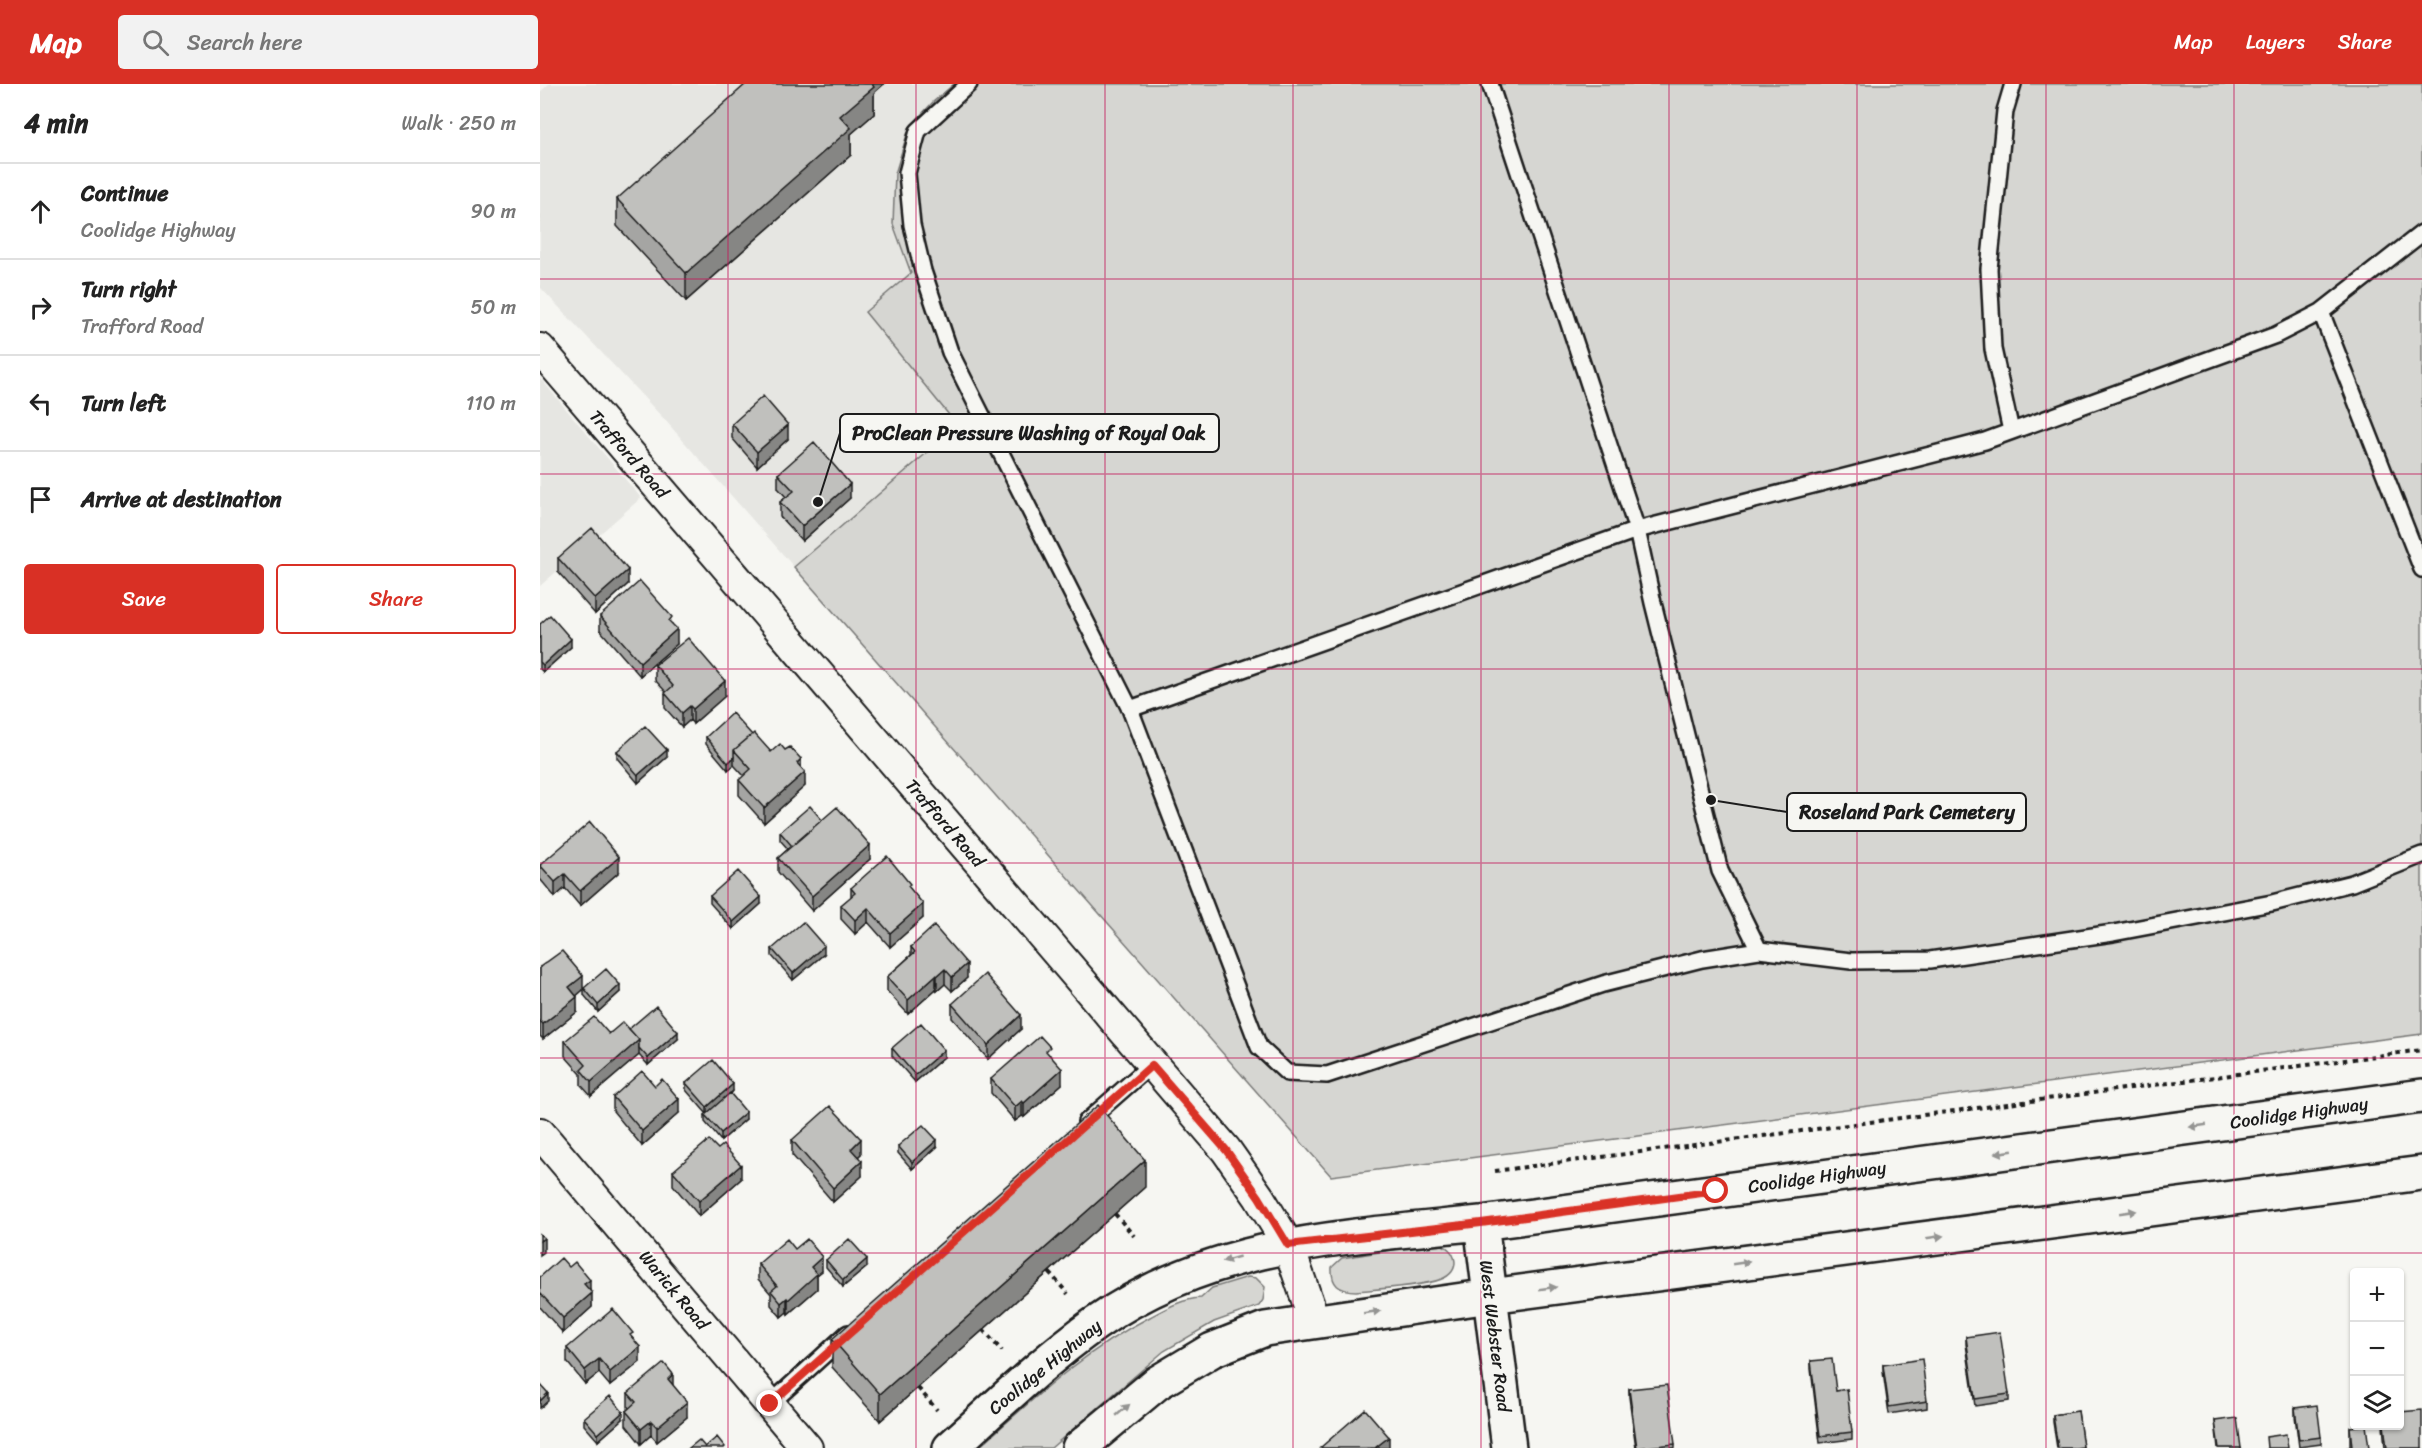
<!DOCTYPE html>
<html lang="en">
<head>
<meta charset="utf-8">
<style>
  body { margin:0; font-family:Sriracha,sans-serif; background:#f2f2f2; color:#222 }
  .controls { position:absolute; right:18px; bottom:18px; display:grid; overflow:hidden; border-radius:6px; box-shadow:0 2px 4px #0004 }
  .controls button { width:54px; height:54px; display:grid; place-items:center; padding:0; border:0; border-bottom:2px solid #e0e0e0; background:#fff; color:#222; font:30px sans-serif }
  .stop { position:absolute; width:18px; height:18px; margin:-14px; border:4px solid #d93025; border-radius:50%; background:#fff }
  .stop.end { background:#d93025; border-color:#fff; box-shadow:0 2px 6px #0008 }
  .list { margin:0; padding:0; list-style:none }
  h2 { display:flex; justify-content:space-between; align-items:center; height:78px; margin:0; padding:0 24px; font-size:26px }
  h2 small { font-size:20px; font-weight:400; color:#767676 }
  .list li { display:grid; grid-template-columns:39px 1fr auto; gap:18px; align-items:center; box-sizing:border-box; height:96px; padding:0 24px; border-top:2px solid #e0e0e0 }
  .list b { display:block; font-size:22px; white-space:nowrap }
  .list p { margin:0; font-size:20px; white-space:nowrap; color:#767676 }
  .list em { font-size:20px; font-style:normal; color:#767676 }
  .actions { display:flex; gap:12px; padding:18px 24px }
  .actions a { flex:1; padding:14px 0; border:2px solid #d93025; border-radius:6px; text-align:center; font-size:21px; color:#d93025 }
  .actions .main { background:#d93025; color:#fff }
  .icon { flex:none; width:33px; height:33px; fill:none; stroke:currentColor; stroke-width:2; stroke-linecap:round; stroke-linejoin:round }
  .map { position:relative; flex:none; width:1882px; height:1364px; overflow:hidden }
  header { display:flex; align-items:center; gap:36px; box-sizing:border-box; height:84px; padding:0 30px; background:#d93025; color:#fff }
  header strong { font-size:28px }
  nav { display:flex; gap:33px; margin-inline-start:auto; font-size:21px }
  .search { width:420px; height:54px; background:#f2f2f2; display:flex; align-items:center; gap:15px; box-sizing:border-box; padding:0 21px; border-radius:6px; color:#767676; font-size:22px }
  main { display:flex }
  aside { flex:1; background:#fff }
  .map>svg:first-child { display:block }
  .built { fill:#e6e6e2 }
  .green { fill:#d6d6d2; stroke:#797977; stroke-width:1.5 }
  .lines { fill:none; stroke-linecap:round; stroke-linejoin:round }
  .lane-casing { stroke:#1c1c1c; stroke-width:20 }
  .street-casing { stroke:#1c1c1c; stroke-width:34 }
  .secondary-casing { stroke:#1c1c1c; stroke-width:38 }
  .path { stroke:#1c1c1c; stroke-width:4; stroke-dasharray:4.5 4.5; stroke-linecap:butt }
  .lane { stroke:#f6f6f2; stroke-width:15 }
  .street { stroke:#f6f6f2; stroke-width:30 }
  .secondary { stroke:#f6f6f2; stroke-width:33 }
  .wall { fill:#a5a5a3; stroke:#1c1c1c; stroke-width:1.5 }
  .shaded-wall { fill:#868684; stroke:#1c1c1c; stroke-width:1.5 }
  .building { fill:#c0c0bd; stroke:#1c1c1c; stroke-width:1.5 }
  .oneway { fill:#949492 }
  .route { stroke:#d93025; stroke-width:8 }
  .grid { fill:none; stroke:#c2185b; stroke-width:1.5; stroke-opacity:0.55 }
  .labels { text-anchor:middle; stroke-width:4.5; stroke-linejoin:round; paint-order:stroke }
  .street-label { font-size:18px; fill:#1c1c1c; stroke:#f6f6f2 }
  .leader { fill:none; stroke:#1c1c1c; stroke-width:2 }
  .callout-dot { fill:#1c1c1c; stroke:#f6f6f2; stroke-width:2 }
  .callout { fill:#f6f6f2; stroke:#1c1c1c; stroke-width:2 }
  .callout-label { font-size:20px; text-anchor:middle; font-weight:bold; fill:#1c1c1c }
</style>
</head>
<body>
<header>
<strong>Map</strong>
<div class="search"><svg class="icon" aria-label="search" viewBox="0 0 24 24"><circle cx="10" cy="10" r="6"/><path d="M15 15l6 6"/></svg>Search here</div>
<nav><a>Map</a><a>Layers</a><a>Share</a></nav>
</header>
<main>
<aside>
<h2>4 min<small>Walk · 250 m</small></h2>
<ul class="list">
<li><svg class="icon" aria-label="ahead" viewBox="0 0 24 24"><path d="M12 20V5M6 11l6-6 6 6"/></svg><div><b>Continue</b><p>Coolidge Highway</p></div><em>90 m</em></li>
<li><svg class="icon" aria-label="right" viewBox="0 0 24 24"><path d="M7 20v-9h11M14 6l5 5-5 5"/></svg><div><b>Turn right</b><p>Trafford Road</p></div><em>50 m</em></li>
<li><svg class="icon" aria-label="left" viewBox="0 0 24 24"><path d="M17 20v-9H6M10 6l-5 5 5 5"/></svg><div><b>Turn left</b></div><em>110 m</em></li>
<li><svg class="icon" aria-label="arrive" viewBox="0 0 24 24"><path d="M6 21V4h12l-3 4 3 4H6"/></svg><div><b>Arrive at destination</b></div></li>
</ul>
<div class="actions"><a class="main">Save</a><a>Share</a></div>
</aside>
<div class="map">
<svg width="1882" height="1364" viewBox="0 0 1882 1364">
  <rect width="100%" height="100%" fill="#f6f6f2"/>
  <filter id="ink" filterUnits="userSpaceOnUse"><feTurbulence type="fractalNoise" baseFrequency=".0167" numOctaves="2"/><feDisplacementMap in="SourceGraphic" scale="12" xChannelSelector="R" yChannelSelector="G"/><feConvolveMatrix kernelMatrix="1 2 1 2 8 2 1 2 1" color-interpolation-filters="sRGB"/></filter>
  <g filter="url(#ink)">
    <path class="built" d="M9 0H414L393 18 353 140 371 189 326 228 418 342 254 483 125 336 0 203V8Z
      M0 294 101 414 0 502Z"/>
    <path class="green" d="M414 0H1882V950L791 1092 254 483 418 342 325 228 371 189 353 140 355 90 369 44 393 18Z
      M895 1159C914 1161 924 1184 904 1194 890 1202 835 1205 816 1207 799 1207 791 1201 792 1183L802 1174Z
      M708 1193 716 1194 725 1203 723 1216 719 1222 674 1238 624 1267 511 1364H438C492 1316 545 1266 610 1233 627 1224 642 1215 661 1214L672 1204Z"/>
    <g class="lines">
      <defs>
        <path id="lane" d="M429 0 378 47 367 89 372 141 383 187 410 268 590 625 719 963 747 989 787 991 1063 900 1162 875 1219 866 1311 877 1390 876 1573 849 1732 819 1812 799 1882 771
          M950 0 1097 446 1113 519 1180 787 1219 866
          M1781 228 1882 485
          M1471 347 1453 265 1449 185 1465 27 1473 0
          M590 625 1097 446 1445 357 1736 251 1781 228 1882 149
          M546 1038 612 980
          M230 1320 308 1249"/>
        <path id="street" d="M0 265 686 1066 719 1113 748 1161 774 1236
          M0 1049 267 1364"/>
        <path id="secondary" d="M941 1139 969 1364
          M410 1364C457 1322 503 1277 555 1240 671 1158 805 1153 941 1139L1882 1012
          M539 1364 617 1299 672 1266 725 1245 950 1212 1882 1089"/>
      </defs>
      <use href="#lane" class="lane-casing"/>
      <use href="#street" class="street-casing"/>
      <use href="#secondary" class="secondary-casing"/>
      <path class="path" d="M955 1087 1882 966
        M575 1130 594 1152
        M509 1188 528 1210
        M443 1246 462 1267
        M378 1304 397 1326"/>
      <use href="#lane" class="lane"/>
      <use href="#street" class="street"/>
      <use href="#secondary" class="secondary"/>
    </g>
    <path class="wall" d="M334 9V30L311 50V71L146 217 77 142V115Z
      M192 340 248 355 217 383 192 354Z
      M238 390 310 414 262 457 240 433V418L246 413 238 404Z
      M18 474 88 500 55 530 18 488Z
      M60 532 132 540 137 560 100 592 60 546Z
      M0 540 31 563 3 588 0 585Z
      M115 581 185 612 153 640 150 636 142 643 125 624V609L126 608 115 596Z
      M211 651 231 668 261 684 265 702 224 739 199 711V696L204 692 194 681 188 686 166 660V653Z
      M77 667 127 673 98 699 77 674Z
      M282 736 330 775 272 827 238 788V774L248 765 240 756V748Z
      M0 781 79 788 40 822 25 804 15 813 0 795Z
      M311 804 370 805 383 834 350 863 328 838 315 850 301 835V821L311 813Z
      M170 812 221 820 193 845 170 819Z
      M371 863 427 894 412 907 405 900 397 907 396 905 368 930 347 907V893L371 871Z
      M232 865 284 870 253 896 232 872Z
      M0 883 43 906 36 912 37 928 3 955 0 952Z
      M44 904 80 908 58 928 44 911Z
      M412 920 481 945 448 975 412 934Z
      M89 945 138 955 108 981 99 971 51 1012 41 1001V990L25 972V957Z
      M352 964 404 973 375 998 352 972Z
      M510 971 522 1000 484 1033 482 1032 475 1037 451 1009V995Z
      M146 999 193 1007 191 1010 206 1035 181 1057 165 1038V1031L167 1030 146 1006Z
      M73 1013 139 1029 102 1062 73 1027Z
      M252 1056 321 1070 318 1073 322 1092 293 1118 252 1071Z
      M358 1062 397 1063 372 1085 358 1069Z
      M133 1087 201 1095 159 1132 133 1101Z
      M605 1103 340 1337 292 1283V1255Z
      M255 1165 282 1187 277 1191V1205L248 1230 247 1228 241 1233 231 1221V1210L218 1195V1180Z
      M286 1176 327 1183 303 1203 286 1183Z
      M0 1193 50 1206 52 1223 23 1249 0 1223Z
      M1426 1253 1469 1310V1317L1435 1322 1426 1260Z
      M93 1255 100 1278 70 1302 59 1289 45 1300 27 1278V1264Z
      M1271 1277 1296 1307 1312 1348V1355L1280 1359 1271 1285Z
      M1343 1281 1387 1317V1324L1349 1330 1343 1288Z
      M133 1302 147 1333 117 1358 111 1351 101 1360 86 1341V1327L89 1324 88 1323V1309Z
      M1089 1305 1135 1360V1364H1096L1089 1313Z
      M1755 1324 1781 1353V1360L1759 1363 1755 1332Z
      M1538 1327 1543 1364H1517L1513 1338V1331Z
      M44 1334 83 1335 58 1357 44 1341Z
      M1675 1337 1701 1364H1678Z
      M1843 1341H1860L1882 1364H1845Z
      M1810 1343 1829 1364 1810 1363Z"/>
    <path class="shaded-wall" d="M323 0H344L334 9V30L311 50V71L146 217V189L300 32Z
      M248 341V355L217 383V368Z
      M310 400V414L262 457V442Z
      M88 486V500L55 530V515Z
      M137 545V560L100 592V578Z
      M31 555V563L3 588V581Z
      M185 597V612L153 640V625Z
      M150 622V636L142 643V629Z
      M127 666V673L98 699V691Z
      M194 673V681L188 686V679Z
      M261 675V690L257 679Z
      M265 688V702L224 739V724Z
      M330 761V775L272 827V812Z
      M79 773V788L40 822V807Z
      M25 790V804L15 813V798Z
      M221 813V820L193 845V838Z
      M383 820V834L350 863V849Z
      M328 824V838L315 850V836Z
      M284 862V870L253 896V889Z
      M427 880V894L412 907V893Z
      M405 885V900L397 907V892Z
      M396 891V905L368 930V916Z
      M43 892V906L29 918V903Z
      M80 901V908L58 928V921Z
      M37 913V928L3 955V940Z
      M481 931V945L448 975V961Z
      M138 948V955L108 981V974Z
      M99 956V971L51 1012V998Z
      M404 966V973L375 998V991Z
      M522 985V1000L484 1033V1019Z
      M193 1000V1007L167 1030V1023Z
      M139 1015V1029L102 1062V1047Z
      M482 1017V1032L475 1037V1023Z
      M206 1028V1035L181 1057V1049Z
      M321 1055V1070L311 1079V1065Z
      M397 1056V1063L372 1085V1078Z
      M605 1076V1103L340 1337V1310Z
      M322 1077V1092L293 1118V1104Z
      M201 1081V1095L159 1132V1117Z
      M4 1154V1168L0 1171V1157Z
      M282 1173V1187L277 1191V1205L248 1230V1216L271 1183Z
      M327 1175V1183L303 1203V1196Z
      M50 1196V1210L44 1200Z
      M52 1209V1223L23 1249V1234Z
      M247 1214V1228L241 1233V1219Z
      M100 1263V1278L70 1302V1288Z
      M59 1275V1289L45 1300V1286Z
      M133 1290V1305L128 1295Z
      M8 1309V1317L0 1324V1317Z
      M147 1318V1333L117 1358V1343Z
      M83 1328V1335L58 1357V1350Z
      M111 1337V1351L101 1360V1345Z
      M849 1353V1364H836V1363Z"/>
    <path class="building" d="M206 0H332L334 3 300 32 311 44 146 189 77 115Z
      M223 312 248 341 217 368 192 340Z
      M274 358 310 400 262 442 240 418 254 407 238 390Z
      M52 444 88 486 55 515 18 474Z
      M100 497 132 533 129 537 137 545 100 578 60 532Z
      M10 531 31 555 3 581 0 578V540Z
      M148 554 185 597 153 625 150 622 142 629 125 609 133 602 115 581Z
      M192 629 212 651 194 666V673L188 679 166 653Z
      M105 642 127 666 98 691 77 667Z
      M214 649 231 668 240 660 245 666 250 663 261 675 257 679 265 688 224 724 199 696 211 685 194 666Z
      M270 722 282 736 252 762 240 748Z
      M297 723 330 761 272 812 238 774Z
      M50 738 79 773 40 807 25 790 15 798 0 781Z
      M347 772 370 800 368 802 383 820 350 849 328 824 315 836 301 821 315 809 311 804Z
      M198 787 221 813 193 838 170 812Z
      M263 838 284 862 253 889 232 865Z
      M394 842 427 880 412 893 405 885 397 892 396 891 368 916 347 893 375 868 371 863Z
      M22 867 43 892 29 903 37 913 3 940 0 937V883Z
      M66 885 80 901 58 921 44 904Z
      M445 890 481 931 448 961 412 920Z
      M116 922 138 948 108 974 99 964V956L89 945Z
      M54 933 69 950 83 938 99 956 51 998 41 986 46 981 25 957Z
      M381 939 404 966 375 991 352 964Z
      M500 952 510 963 506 967 522 985 484 1019 482 1017 475 1023 451 995Z
      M173 976 193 1000 167 1023 146 999Z
      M102 987 115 1002 122 995 139 1015 102 1047 73 1013Z
      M190 1009 206 1028 181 1049 165 1031Z
      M558 1021 605 1076 340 1310 292 1255Z
      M290 1022 321 1055 311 1065 322 1077 293 1104 252 1056Z
      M383 1041 397 1056 372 1078 358 1062Z
      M169 1056 178 1065 183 1061 201 1081 159 1117 133 1087Z
      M0 1150 4 1154 0 1157Z
      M247 1155 255 1165 267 1155 282 1173 271 1183 277 1190 248 1216 247 1214 241 1219 231 1207 237 1202 218 1180Z
      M309 1155 327 1175 303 1196 286 1176Z
      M21 1174 29 1183 35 1178 50 1196 44 1200 52 1209 23 1234 0 1209V1193Z
      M73 1225 93 1249 90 1251 100 1263 70 1288 59 1275 45 1286 27 1264Z
      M1460 1248 1469 1310 1435 1315 1426 1253Z
      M1292 1275 1296 1307 1307 1305 1312 1348 1280 1352 1271 1277Z
      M1382 1275 1387 1317 1349 1323 1343 1281Z
      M124 1279 133 1290 128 1295 147 1318 117 1343 111 1337 101 1345 86 1327 96 1318 88 1309Z
      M0 1300 8 1309 0 1317Z
      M1127 1301 1135 1360 1097 1364 1089 1305Z
      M70 1312 83 1328 58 1350 44 1334Z
      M1777 1321 1781 1353 1759 1356 1755 1324Z
      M825 1325 849 1353 836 1363V1364H780Z
      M1882 1326V1364H1847L1844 1341H1860V1328Z
      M1538 1327 1543 1363 1535 1364H1518L1513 1331Z
      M1697 1334 1701 1364H1679L1675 1337Z
      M1826 1341 1829 1364H1803L1812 1363 1810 1343Z
      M1746 1350 1748 1364H1727L1726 1353Z
      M177 1353 185 1363 184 1364H149L159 1356 165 1363Z"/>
    <defs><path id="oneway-solid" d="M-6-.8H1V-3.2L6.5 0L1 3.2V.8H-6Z" transform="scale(1.5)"/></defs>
    <g class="oneway">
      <use href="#oneway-solid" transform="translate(1658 1042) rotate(172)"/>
      <use href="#oneway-solid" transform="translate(1464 1068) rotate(172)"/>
      <use href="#oneway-solid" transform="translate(1588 1128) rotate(-8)"/>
      <use href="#oneway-solid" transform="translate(1395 1153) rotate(-8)"/>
      <use href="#oneway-solid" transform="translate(691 1175) rotate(164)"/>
      <use href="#oneway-solid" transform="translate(1201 1179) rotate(-8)"/>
      <use href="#oneway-solid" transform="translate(1008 1204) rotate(-8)"/>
      <use href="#oneway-solid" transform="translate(832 1228) rotate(-8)"/>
      <use href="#oneway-solid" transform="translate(583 1326) rotate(-40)"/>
    </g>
  </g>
  <g class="lines" filter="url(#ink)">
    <path class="route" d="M230 1320 612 981 686 1066 719 1113 748 1161 941 1139 1176 1107"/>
  </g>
  <path class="grid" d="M188 0V1364M376 0V1364M565 0V1364M753 0V1364M941 0V1364M1129 0V1364M1317 0V1364M1506 0V1364M1694 0V1364M0 195H1882M0 390H1882M0 585H1882M0 779H1882M0 974H1882M0 1169H1882"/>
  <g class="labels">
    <g class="street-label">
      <text transform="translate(89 370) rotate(49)" y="6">Trafford Road</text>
      <text transform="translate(405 739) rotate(49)" y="6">Trafford Road</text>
      <text transform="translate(1759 1029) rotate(-8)" y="6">Coolidge Highway</text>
      <text transform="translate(1277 1093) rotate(-8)" y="6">Coolidge Highway</text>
      <text transform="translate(134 1206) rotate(50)" y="6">Warick Road</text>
      <text transform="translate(955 1252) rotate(83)" y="6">West Webster Road</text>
      <text transform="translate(505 1283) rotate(-39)" y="6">Coolidge Highway</text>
    </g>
  </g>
  <path class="leader" d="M278 418L300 349M1171 716L1247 728"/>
  <g class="callout-dot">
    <circle cx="278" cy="418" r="6"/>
    <circle cx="1171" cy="716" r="6"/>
  </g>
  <g class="callout">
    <rect x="300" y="330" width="379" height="38" rx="6"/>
    <rect x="1247" y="709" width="239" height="38" rx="6"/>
  </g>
  <g class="callout-label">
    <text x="489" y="356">ProClean Pressure Washing of Royal Oak</text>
    <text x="1367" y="735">Roseland Park Cemetery</text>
  </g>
</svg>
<div class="controls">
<button>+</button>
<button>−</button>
<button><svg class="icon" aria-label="layers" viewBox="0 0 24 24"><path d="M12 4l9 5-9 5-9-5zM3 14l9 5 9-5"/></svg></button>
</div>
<div class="stop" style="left:1176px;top:1107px"></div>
<div class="stop end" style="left:230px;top:1320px"></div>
</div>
</main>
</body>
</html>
